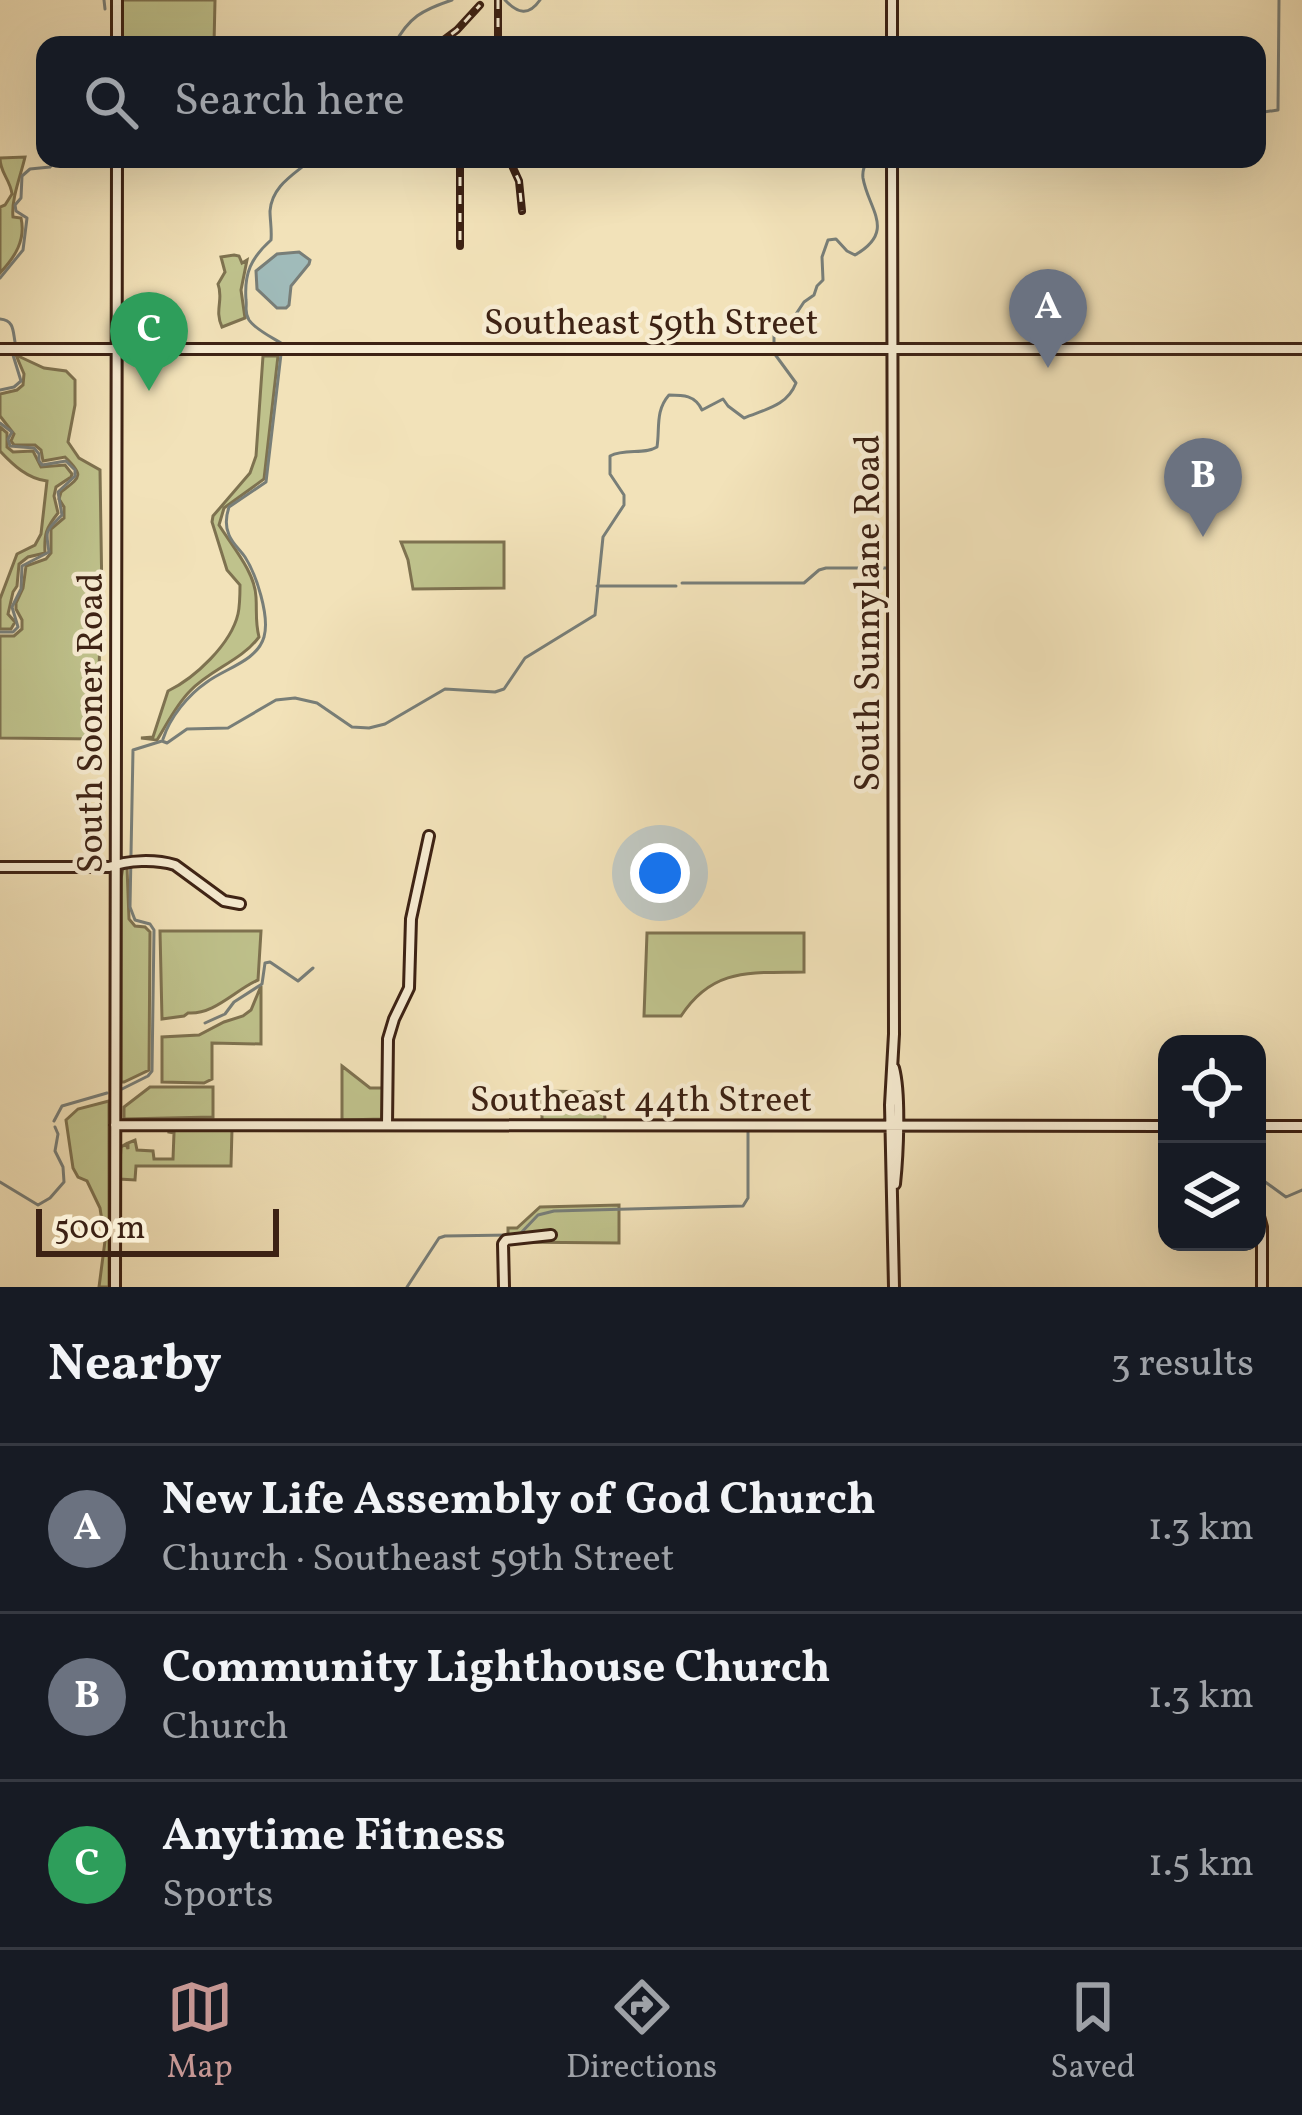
<!DOCTYPE html>
<html lang="en">
<head>
<meta charset="utf-8">
<style>
  body { margin:0; font-family:Vollkorn,serif; background:#242831; color:#f1f3f6 }
  .controls { position:absolute; right:36px; bottom:36px; display:grid; overflow:hidden; border-radius:24px; box-shadow:0 12px 48px #0002 }
  .controls button { width:108px; height:108px; display:grid; place-items:center; padding:0; border:0; border-bottom:3px solid #363941; background:#171b24; color:#f1f3f6; font:60px sans-serif }
  .scale { position:absolute; left:36px; bottom:30px; width:243px; box-sizing:border-box; padding-left:12px; border:6px solid #3d2214; border-top:0; font-size:33px; line-height:42px; white-space:nowrap; color:#3d2214; -webkit-text-stroke:9px #f7ecd2; paint-order:stroke }
  .you { position:absolute; left:660px; top:873px; width:42px; height:42px; margin:-30px; border:9px solid #fff; border-radius:50%; background:#1a73e8; box-shadow:0 0 0 18px #1a73e833 }
  .badge { display:grid; place-items:center; width:78px; height:78px; border-radius:50%; background:#c59692; color:#fff; font-size:39px; font-weight:700 }
  .pin { position:absolute; translate:-50% -99px; filter:drop-shadow(0 3px 6px #0008) }
  .pin::after { content:''; position:absolute; top:63px; width:42px; height:36px; background:inherit; clip-path:polygon(0 0,100% 0,50% 100%) }
  .list { margin:0; padding:0; list-style:none }
  h2 { display:flex; justify-content:space-between; align-items:center; height:156px; margin:0; padding:0 48px; font-size:51px }
  h2 small { font-size:39px; font-weight:400; color:#9ea1a6 }
  .list li { display:grid; grid-template-columns:78px 1fr auto; gap:36px; align-items:center; box-sizing:border-box; height:168px; padding:0 48px; border-top:3px solid #363941 }
  .list b { display:block; font-size:45px; white-space:nowrap }
  .list p { margin:0; font-size:39px; white-space:nowrap; color:#9ea1a6 }
  .list em { font-size:39px; font-style:normal; color:#9ea1a6 }
  .icon { flex:none; width:66px; height:66px; fill:none; stroke:currentColor; stroke-width:2; stroke-linecap:round; stroke-linejoin:round }
  .map { position:relative; flex:none; width:1302px; height:1287px; overflow:hidden }
  .search { position:absolute; background:#171b24; box-shadow:0 12px 48px #0002; left:36px; right:36px; top:36px; height:132px; display:flex; align-items:center; gap:30px; box-sizing:border-box; padding:0 42px; border-radius:24px; color:#9ea1a6; font-size:45px }
  .sheet { height:660px; background:#171b24 }
  nav { display:flex; justify-content:space-around; align-items:center; box-sizing:border-box; height:168px; border-top:3px solid #363941; background:#171b24; font-size:33px; color:#9ea1a6 }
  nav a { display:grid; justify-items:center; gap:6px }
  nav .on { color:#c59692 }
  .map>svg:first-child { display:block }
  .green { fill:#bfc28c; stroke:#7e7250; stroke-width:3 }
  .water { fill:#a0bbba; stroke:#787e78; stroke-width:3 }
  .lines { fill:none; stroke-linecap:round; stroke-linejoin:round }
  .stream { stroke:#787e78; stroke-width:3 }
  .secondary-casing { stroke:#3d2214; stroke-width:14 }
  .secondary { stroke:#f7ecd2; stroke-width:8 }
  .rail-casing { stroke:#3d2214; stroke-width:8 }
  .rail { stroke:#f7ecd2; stroke-width:3; stroke-dasharray:9; stroke-linecap:butt }
  .labels { text-anchor:middle; stroke-width:9; stroke-linejoin:round; paint-order:stroke }
  .street-label { font-size:36px; fill:#3d2214; stroke:#f7ecd2 }
</style>
</head>
<body>
<div class="map">
<svg width="1302" height="1287" viewBox="0 0 1302 1287">
  <rect width="100%" height="100%" fill="#f2e2b9"/>
  <filter id="stains"><feTurbulence type="fractalNoise" baseFrequency=".00167" numOctaves="4"/><feColorMatrix values="0 0 0 0 .2 0 0 0 0 .09 0 0 0 0 .02 0 0 0 .5 -.17"/></filter>
  <radialGradient id="worn" r=".72"><stop offset=".6" stop-color="#630" stop-opacity="0"/><stop offset="1" stop-color="#630" stop-opacity=".3"/></radialGradient>
  <path class="green" d="M121 0H215L214 45H121Z
    M25 157C21 175 11 199 13 217L21 218C26 240 15 257 0 273V207L5 205 12 194C10 179 0 173 0 158Z
    M234 255 239 256 242 263 247 260 241 290 245 318 222 327C214 310 224 299 218 284L225 272 221 257Z
    M16 355 44 368 66 371 75 380V405L68 442 79 458 100 470 102 599 100 620 98 739 0 738V636H14L22 629V620L16 609V603L23 588 26 566 46 559 51 553V529L64 518V507L59 499 61 492C80 477 85 476 65 457L43 461 41 450 35 445H14L11 441 14 434 0 416V394L17 390 23 385 24 374Z
    M263 356H278L264 479 224 508 219 525C232 546 255 572 256 597 257 612 255 621 259 637 241 661 211 669 190 691 176 705 167 724 157 740L141 738 153 737 168 691C195 678 231 644 238 614 240 605 240 594 240 585L227 570 212 522 213 516 250 473 256 456Z
    M0 427 7 433V447L13 452 33 451 41 467 65 465 72 474 71 477 56 487 54 496 58 513C46 528 44 534 45 553L28 557 19 564 17 586 13 592 8 614 15 622 11 629H0V599L17 554 35 545 41 534 47 481C28 479 13 465 0 451Z
    M401 542H504V588L413 589 408 560Z
    M127 867 129 919 135 926 145 927 150 932 149 1070 124 1082H121V879L123 868Z
    M160 931H261L258 980C235 990 214 1015 188 1013L184 1016 162 1019Z
    M647 933H804V972C751 973 713 967 681 1016H644Z
    M261 986V1044L212 1043V1079L204 1083 162 1082V1037L199 1035 224 1022 243 1016 251 1010Z
    M342 1066 370 1088H383L384 1119 342 1120Z
    M150 1087H213V1117L124 1119V1107Z
    M542 1091 602 1092 605 1118 603 1121H542Z
    M109 1101V1287H99L105 1241 100 1208 87 1181 78 1177 73 1168 66 1120 78 1109Z
    M170 1128 232 1129 231 1166H136L135 1180 119 1179 121 1147 126 1144 128 1149V1143L135 1140 137 1150 153 1151 154 1159H173L174 1133 169 1132Z
    M619 1205V1243L508 1242V1228H517L540 1207Z"/>
  <path class="water" d="M299 252 310 260 309 264 291 286 289 305 286 308H277L257 289 256 271 277 254Z"/>
  <g class="lines">
    <path class="stream" d="M104 0 105 9
      M505 0C518 14 529 16 540 0
      M394 45C409 17 422 10 452 0
      M1257 113 1278 110 1279 0
      M0 278 23 250 27 218 16 211 15 205 21 198 22 176 30 169 50 167 56 159
      M0 319C14 320 13 331 15 342
      M281 343C271 337 255 329 249 320 244 312 247 309 246 300 244 273 251 258 271 240 272 230 270 220 270 211 272 185 295 174 312 159
      M0 390 14 387 21 381 13 355
      M0 423 12 432 8 439 10 446 34 448 39 454V461L42 465 66 461 75 470V476L58 492 62 515C46 531 45 529 49 552L22 566 21 589 12 607 18 627 13 632H0
      M682 583H804L819 570 826 568H886
      M597 586H676
      M163 739C170 717 188 695 207 682 226 668 257 661 264 637 270 616 256 574 245 557 240 550 232 543 229 535 225 526 226 516 229 507L266 482 281 354
      M205 1023 225 1014 234 1002 262 984 265 963 270 962 298 981 313 968
      M122 1089 148 1076 152 1071 154 930 150 924 135 920 130 907 133 750 162 741 167 743 187 729 228 728 276 700 295 698 317 703 352 727 369 728 385 724 445 689 495 692 504 689 525 658 595 615 603 537 624 505V495L610 474V456C625 448 644 455 657 447 660 428 655 411 669 395 683 395 695 395 702 410L723 399 728 406 744 418C766 409 787 406 796 383L774 353V334L794 317 804 302 814 295 817 286 823 280 822 257 828 240 836 239 847 251 855 255C897 231 868 209 863 178 862 170 865 165 868 159
      M54 1121 62 1106 107 1093
      M1257 1176 1286 1197 1302 1190
      M0 1182 38 1205 50 1198 64 1182 63 1167 55 1151 58 1134 55 1127
      M407 1287 439 1238 445 1236 519 1235 538 1215 554 1211 743 1206 748 1198V1131"/>
    <defs>
      <path id="secondary" d="M117 0V45
        M892 45V0
        M892 159 894 1034 890 1105 894 1287
        M0 349H1302
        M0 867H109C128 860 155 859 175 865L224 901 240 904
        M894 1068C901 1094 898 1156 895 1184
        M115 1125 1167 1126
        M387 1125 388 1039 394 1019 409 988 411 919 429 836
        M1257 1126H1302
        M1257 1209 1262 1227V1287
        M115 1287 117 159
        M504 1287 503 1244 506 1240 551 1235"/>
    </defs>
    <use href="#secondary" class="secondary-casing"/>
    <use href="#secondary" class="secondary"/>
    <defs>
      <path id="rail" d="M498 0V45
        M437 45 457 30 480 5
        M460 159V246
        M509 159 519 181 522 211"/>
    </defs>
    <use href="#rail" class="rail-casing"/>
    <use href="#rail" class="rail"/>
  </g>
  <g class="labels">
    <g class="street-label">
      <text x="651" y="334">Southeast 59th Street</text>
      <text transform="translate(866 613) rotate(-90)" y="13">South Sunnylane Road</text>
      <text transform="translate(89 723) rotate(-90)" y="13">South Sooner Road</text>
      <text x="641" y="1111">Southeast 44th Street</text>
    </g>
  </g>
  <rect width="100%" height="100%" filter="url(#stains)"/>
  <rect width="100%" height="100%" fill="url(#worn)"/>
</svg>
<div class="controls">
<button><svg class="icon" aria-label="locate" viewBox="0 0 24 24"><circle cx="12" cy="12" r="6"/><path d="M12 2v4M12 18v4M2 12h4M18 12h4"/></svg></button>
<button><svg class="icon" aria-label="layers" viewBox="0 0 24 24"><path d="M12 4l9 5-9 5-9-5zM3 14l9 5 9-5"/></svg></button>
</div>
<div class="scale">500 m</div>
<div class="you"></div>
<div class="pin badge" style="left:1048px;top:368px;background:#6b7280">A</div>
<div class="pin badge" style="left:1203px;top:537px;background:#6b7280">B</div>
<div class="pin badge" style="left:149px;top:391px;background:#2e9e5b">C</div>
<div class="search"><svg class="icon" aria-label="search" viewBox="0 0 24 24"><circle cx="10" cy="10" r="6"/><path d="M15 15l6 6"/></svg>Search here</div>
</div>
<section class="sheet">
<h2>Nearby<small>3 results</small></h2>
<ul class="list">
<li><span class="badge" style="background:#6b7280">A</span><div><b>New Life Assembly of God Church</b><p>Church · Southeast 59th Street</p></div><em>1.3 km</em></li>
<li><span class="badge" style="background:#6b7280">B</span><div><b>Community Lighthouse Church</b><p>Church</p></div><em>1.3 km</em></li>
<li><span class="badge" style="background:#2e9e5b">C</span><div><b>Anytime Fitness</b><p>Sports</p></div><em>1.5 km</em></li>
</ul>
</section>
<nav>
<a class="on"><svg class="icon" aria-label="map" viewBox="0 0 24 24"><path d="M3 6l6-2 6 2 6-2v14l-6 2-6-2-6 2zM9 4v14M15 6v14"/></svg>Map</a>
<a><svg class="icon" aria-label="directions" viewBox="0 0 24 24"><path d="M12 3l9 9-9 9-9-9zM9 14v-3h6M13 9l2 2-2 2"/></svg>Directions</a>
<a><svg class="icon" aria-label="saved" viewBox="0 0 24 24"><path d="M7 4h10v16l-5-4-5 4z"/></svg>Saved</a>
</nav>
</body>
</html>
